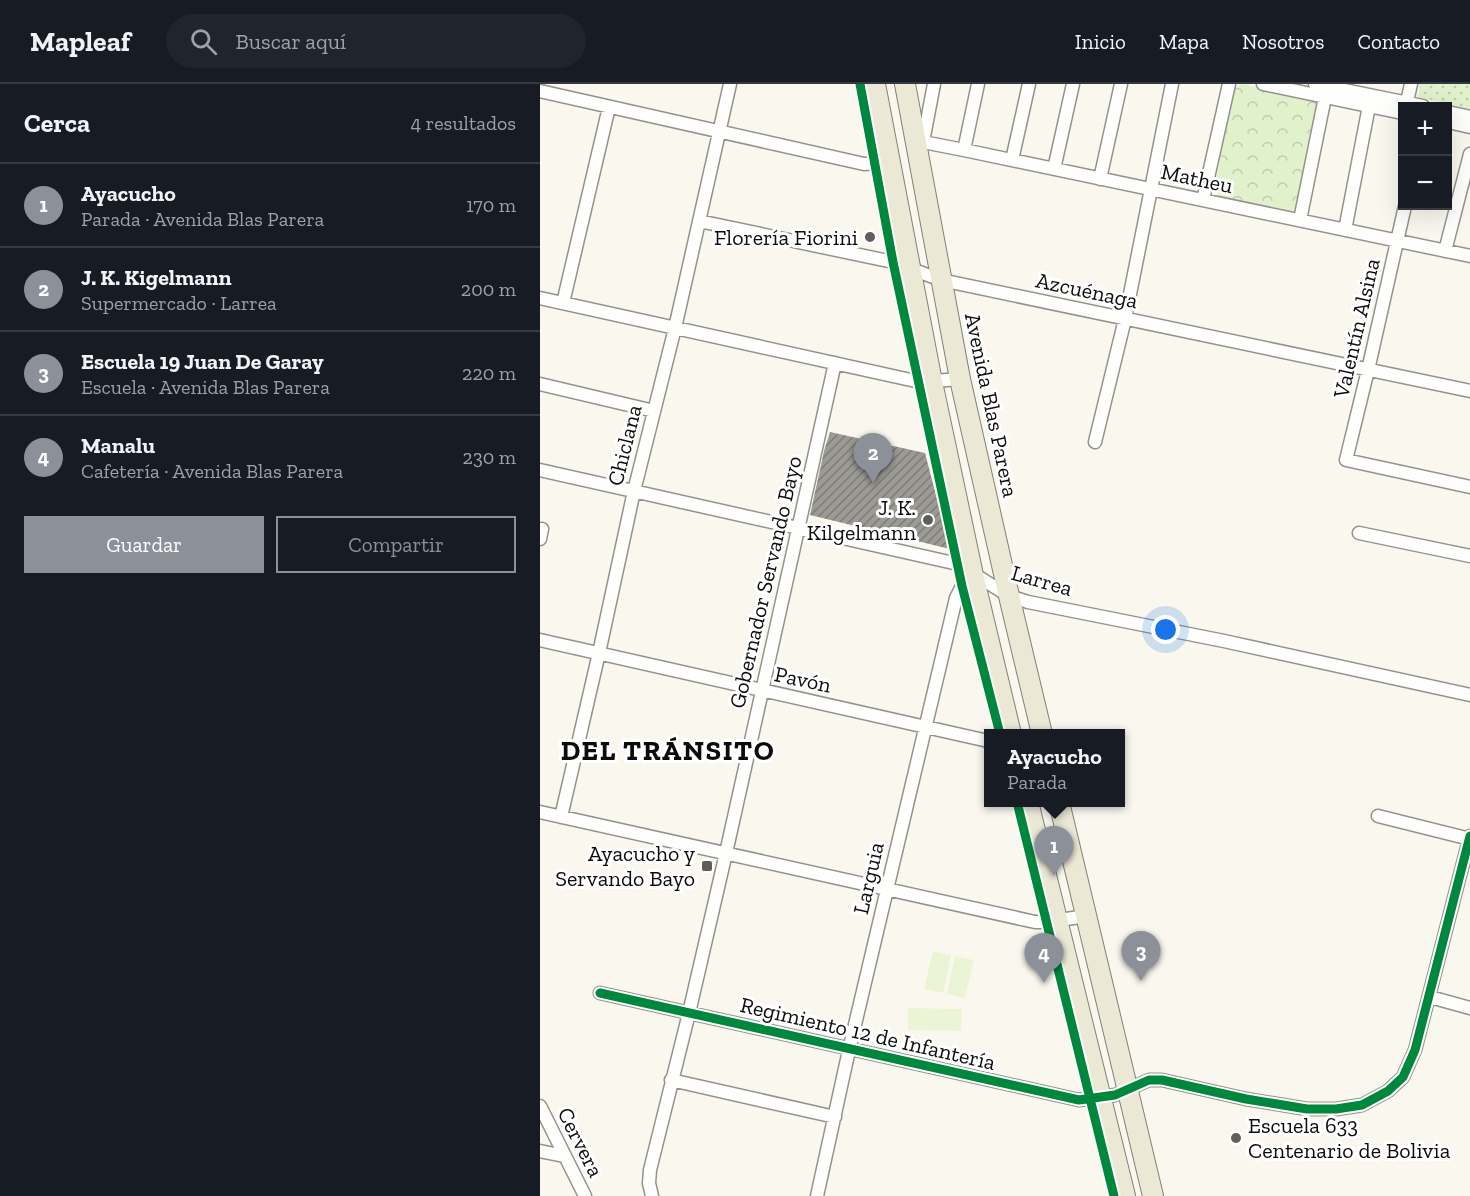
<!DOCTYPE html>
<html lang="es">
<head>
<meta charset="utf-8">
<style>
  body { margin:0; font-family:"Zilla Slab",serif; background:#20242c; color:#f1f3f6 }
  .controls { position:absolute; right:18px; top:18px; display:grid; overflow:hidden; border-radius:0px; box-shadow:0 6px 24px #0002 }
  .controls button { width:54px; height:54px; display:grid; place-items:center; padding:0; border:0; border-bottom:2px solid #363941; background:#171b24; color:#f1f3f6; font:30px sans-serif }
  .you { position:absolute; left:626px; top:546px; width:21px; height:21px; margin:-15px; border:4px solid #fff; border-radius:50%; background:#1a73e8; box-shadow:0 0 0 9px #1a73e833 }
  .badge { display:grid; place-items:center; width:39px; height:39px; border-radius:50%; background:#8c9099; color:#fff; font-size:20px; font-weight:700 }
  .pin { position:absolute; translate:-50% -50px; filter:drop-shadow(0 2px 3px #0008) }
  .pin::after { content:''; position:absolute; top:32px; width:21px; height:18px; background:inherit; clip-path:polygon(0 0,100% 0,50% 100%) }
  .popup { position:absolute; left:444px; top:645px; width:141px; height:78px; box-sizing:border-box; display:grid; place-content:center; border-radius:0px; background:#171b24; filter:drop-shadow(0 2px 4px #0005); font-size:20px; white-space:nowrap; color:#9ea1a6 }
  .popup b { font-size:22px; color:#f1f3f6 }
  .popup::after { content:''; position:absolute; left:50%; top:100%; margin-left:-12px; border:12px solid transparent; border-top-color:#171b24 }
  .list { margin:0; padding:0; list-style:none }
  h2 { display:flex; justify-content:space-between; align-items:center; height:78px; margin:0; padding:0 24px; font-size:26px }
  h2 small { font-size:20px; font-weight:400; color:#9ea1a6 }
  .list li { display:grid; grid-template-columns:39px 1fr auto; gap:18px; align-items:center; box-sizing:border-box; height:84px; padding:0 24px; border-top:2px solid #363941 }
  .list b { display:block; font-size:22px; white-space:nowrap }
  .list p { margin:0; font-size:20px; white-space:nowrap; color:#9ea1a6 }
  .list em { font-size:20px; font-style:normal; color:#9ea1a6 }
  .actions { display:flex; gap:12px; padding:18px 24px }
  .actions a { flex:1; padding:14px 0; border:2px solid #8c9099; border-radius:0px; text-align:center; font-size:21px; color:#8c9099 }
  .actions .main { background:#8c9099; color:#fff }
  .icon { flex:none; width:33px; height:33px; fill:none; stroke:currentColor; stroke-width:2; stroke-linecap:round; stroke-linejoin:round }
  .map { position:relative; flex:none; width:930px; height:1112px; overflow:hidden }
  header { display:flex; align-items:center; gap:36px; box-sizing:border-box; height:84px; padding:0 30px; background:#171b24; border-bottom:2px solid #363941 }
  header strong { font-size:28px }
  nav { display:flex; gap:33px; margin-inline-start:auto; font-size:21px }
  .search { width:420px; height:54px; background:#20242c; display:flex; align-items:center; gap:15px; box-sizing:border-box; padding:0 21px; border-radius:33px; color:#9ea1a6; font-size:22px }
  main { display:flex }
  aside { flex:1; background:#171b24 }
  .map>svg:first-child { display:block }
  .grass { fill:url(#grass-dots) }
  .park { fill:url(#park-crowns) }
  .pitch { fill:#ebf5d6 }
  .building { fill:url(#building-hatch) }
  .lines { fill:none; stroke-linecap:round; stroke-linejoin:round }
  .street-casing { stroke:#93928d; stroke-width:15 }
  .primary-casing { stroke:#807f7a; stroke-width:22 }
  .street { stroke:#fefefc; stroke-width:12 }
  .primary { stroke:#ece8d6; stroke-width:20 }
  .cycleway-casing { stroke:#fff; stroke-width:13 }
  .cycleway { stroke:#00873e; stroke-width:9 }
  .poi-dot { fill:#5f5e5a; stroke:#fff; stroke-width:2 }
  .labels { text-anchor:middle; stroke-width:6; stroke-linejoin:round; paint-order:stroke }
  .street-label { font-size:22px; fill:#0b0b0b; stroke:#fff }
  .poi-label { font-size:22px; fill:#0b0b0b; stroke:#fff; text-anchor:end }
  .district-label { font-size:28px; font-weight:bold; letter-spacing:1.5px; fill:#0b0b0b; stroke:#fff }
</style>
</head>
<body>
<header>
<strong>Mapleaf</strong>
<div class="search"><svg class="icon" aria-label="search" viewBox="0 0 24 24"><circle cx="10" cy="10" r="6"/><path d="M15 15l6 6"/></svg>Buscar aquí</div>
<nav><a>Inicio</a><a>Mapa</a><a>Nosotros</a><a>Contacto</a></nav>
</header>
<main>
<aside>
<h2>Cerca<small>4 resultados</small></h2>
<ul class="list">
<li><span class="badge">1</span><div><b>Ayacucho</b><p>Parada · Avenida Blas Parera</p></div><em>170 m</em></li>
<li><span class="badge">2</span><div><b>J. K. Kigelmann</b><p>Supermercado · Larrea</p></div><em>200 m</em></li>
<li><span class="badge">3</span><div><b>Escuela 19 Juan De Garay</b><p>Escuela · Avenida Blas Parera</p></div><em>220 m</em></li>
<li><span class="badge">4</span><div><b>Manalu</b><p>Cafetería · Avenida Blas Parera</p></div><em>230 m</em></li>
</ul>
<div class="actions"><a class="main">Guardar</a><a>Compartir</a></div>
</aside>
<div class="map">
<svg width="930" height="1112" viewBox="0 0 930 1112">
  <defs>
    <pattern id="grass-dots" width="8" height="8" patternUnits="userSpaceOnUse" patternTransform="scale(1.5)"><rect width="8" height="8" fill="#e0f1cc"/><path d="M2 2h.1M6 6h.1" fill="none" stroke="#bfcdae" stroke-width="1.8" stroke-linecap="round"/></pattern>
    <pattern id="park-crowns" width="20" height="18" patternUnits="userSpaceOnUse" patternTransform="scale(1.5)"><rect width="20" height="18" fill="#e0f1cc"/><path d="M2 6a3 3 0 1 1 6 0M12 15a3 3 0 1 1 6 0" fill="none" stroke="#bfcdae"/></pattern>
    <pattern id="building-hatch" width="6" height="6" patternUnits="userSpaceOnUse" patternTransform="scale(1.5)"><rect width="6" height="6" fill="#9c9a94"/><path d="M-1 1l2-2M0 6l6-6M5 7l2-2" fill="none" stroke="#7d7c77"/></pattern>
  </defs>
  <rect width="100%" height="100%" fill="#faf8ee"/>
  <path class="grass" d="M880 0H930V25L878 13Z"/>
  <path class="park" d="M702 0 773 14 778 18 780 25 758 125 751 128 681 115 674 105 694 9 696 3Z"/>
  <path class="pitch" d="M393 867 411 871 403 909 384 905Z
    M415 872 434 876 425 914 407 910Z
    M368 924 422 925 421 947 368 946Z"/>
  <path class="building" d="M290 348 385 369 410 465 270 431 284 367Z"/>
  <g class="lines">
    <defs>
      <path id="street" d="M723 0 862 29
        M775 0 883 22
        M0 7 324 80 351 78
        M866 22 871 0
        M908 28 930 33
        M908 38 930 43
        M383 58 394 0
        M376 59 383 58 424 66 930 172
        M424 66 438 0
        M472 76 489 0
        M514 85 533 0
        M560 95 581 0
        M663 116 689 0
        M865 122 828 286 806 376 930 403
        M760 136 785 13
        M159 137 353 178 401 196 930 307
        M805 146 829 22
        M905 167 930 70
        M0 214 380 298 420 295
        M23 219 69 23
        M0 300 114 327
        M555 358 585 235 632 0
        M0 386 418 480 469 512 488 518 684 557 930 611
        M819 449 930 472
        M0 455 2 445
        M0 556 448 657
        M0 728 495 838H505L547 832
        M838 732 930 755
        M21 733 59 569 94 407 135 244 190 0
        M60 909 539 1016 575 1011 609 996H622L706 1015 767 1025H796L822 1021 848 1007 863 993 875 966 930 752
        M890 913 930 924
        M131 996 295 1033
        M0 1022 45 1112
        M0 1067 24 1072
        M112 1112 109 1099 110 1086 149 929 186 769 295 279
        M277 1112 309 966 416 514 422 502 433 491"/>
      <path id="primary" d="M335 0 392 298 433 491 471 650
        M365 0 420 295 469 512 502 650
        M488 718 585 1112
        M519 718 613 1112"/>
    </defs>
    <use href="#street" class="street-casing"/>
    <use href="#primary" class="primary-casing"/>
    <use href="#street" class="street"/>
    <use href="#primary" class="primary"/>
    <defs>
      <path id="cycleway" d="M320 0 353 178 422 502 460 650
        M477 718 574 1112
        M60 909 539 1016 575 1011 609 996H622L706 1015 767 1025H796L822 1021 848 1007 863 993 875 966 930 752"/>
    </defs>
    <use href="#cycleway" class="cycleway-casing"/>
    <use href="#cycleway" class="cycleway"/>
  </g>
  <g class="poi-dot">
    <circle cx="330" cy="153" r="6"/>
    <circle cx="388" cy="436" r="6"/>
    <rect x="161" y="776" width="12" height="12" rx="3"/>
    <circle cx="696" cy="1054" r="6"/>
  </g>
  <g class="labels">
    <g class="street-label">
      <text transform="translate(657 94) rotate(12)" y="8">Matheu</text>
      <text transform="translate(547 206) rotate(12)" y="8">Azcuénaga</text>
      <text transform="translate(816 244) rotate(-77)" y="8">Valentín Alsina</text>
      <text transform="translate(452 321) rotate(78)" y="8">Avenida Blas Parera</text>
      <text transform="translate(84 361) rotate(-76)" y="8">Chiclana</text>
      <text transform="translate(502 496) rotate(16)" y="8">Larrea</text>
      <text transform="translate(225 498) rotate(-77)" y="8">Gobernador Servando Bayo</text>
      <text transform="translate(263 595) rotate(12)" y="8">Pavón</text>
      <text transform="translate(328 794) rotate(-77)" y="8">Larguia</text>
      <text transform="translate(328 949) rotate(13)" y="8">Regimiento 12 de Infantería</text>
      <text transform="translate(41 1058) rotate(63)" y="8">Cervera</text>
    </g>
    <g class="poi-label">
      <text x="318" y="161">Florería Fiorini</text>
      <text x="376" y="431">J. K.<tspan x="376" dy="25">Kilgelmann</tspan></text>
      <text x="155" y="777">Ayacucho y<tspan x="155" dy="25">Servando Bayo</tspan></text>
      <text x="708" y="1049" text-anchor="start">Escuela 633<tspan x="708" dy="25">Centenario de Bolivia</tspan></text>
    </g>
    <g class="district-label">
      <text x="128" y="676">DEL TRÁNSITO</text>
    </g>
  </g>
</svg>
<div class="controls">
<button>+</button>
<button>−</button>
</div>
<div class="you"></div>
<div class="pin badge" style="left:514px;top:792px">1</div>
<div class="popup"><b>Ayacucho</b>Parada</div>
<div class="pin badge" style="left:333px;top:399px">2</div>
<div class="pin badge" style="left:601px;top:897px">3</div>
<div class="pin badge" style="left:504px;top:899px">4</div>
</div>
</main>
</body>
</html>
